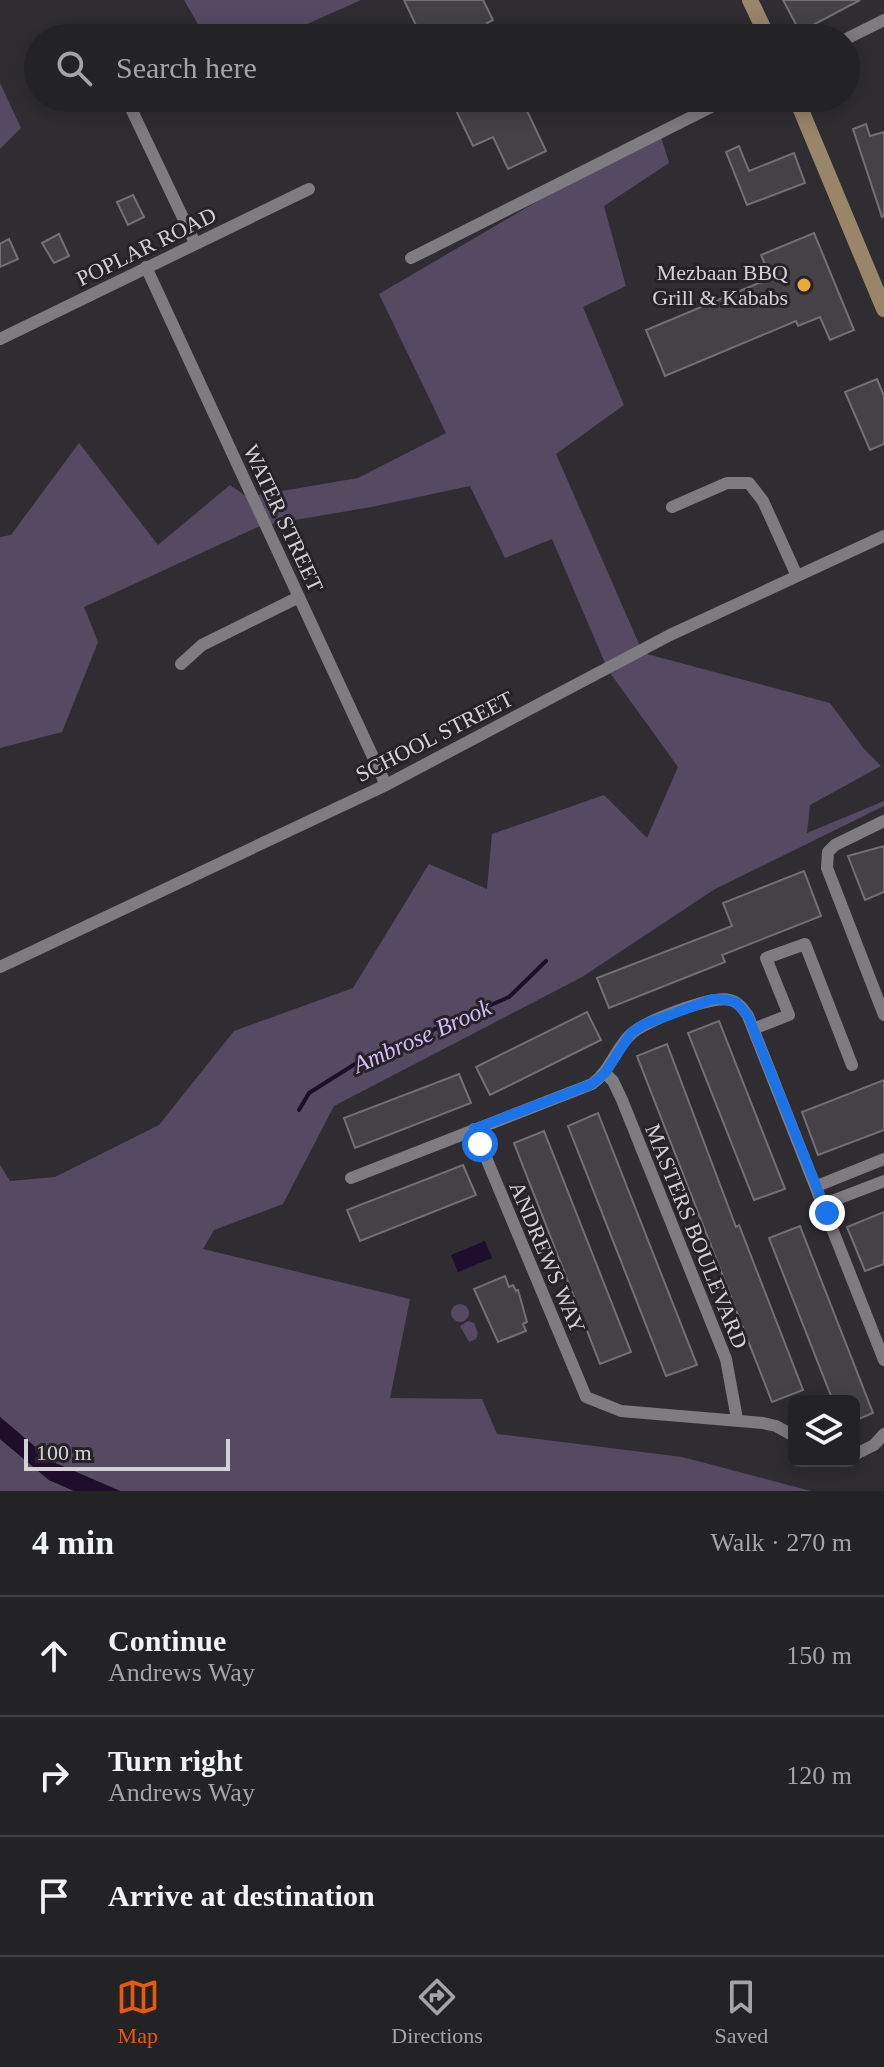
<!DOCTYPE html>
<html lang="en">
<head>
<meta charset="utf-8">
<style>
  body { margin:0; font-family:Georgia,serif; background:#2f2f32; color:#f1f3f6 }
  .controls { position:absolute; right:24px; bottom:24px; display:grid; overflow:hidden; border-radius:12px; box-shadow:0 4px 20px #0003 }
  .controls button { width:72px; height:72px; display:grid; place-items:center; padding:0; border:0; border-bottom:2px solid #403f42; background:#232225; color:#f1f3f6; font:40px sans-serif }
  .scale { position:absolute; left:24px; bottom:20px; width:206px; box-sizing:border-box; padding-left:8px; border:4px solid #d3d1d5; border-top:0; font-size:22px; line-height:28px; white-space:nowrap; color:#d3d1d5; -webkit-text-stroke:6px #252328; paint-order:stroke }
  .stop { position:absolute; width:24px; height:24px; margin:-18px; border:6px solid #1a73e8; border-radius:50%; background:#fff }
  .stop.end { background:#1a73e8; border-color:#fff; box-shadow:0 2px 8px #0008 }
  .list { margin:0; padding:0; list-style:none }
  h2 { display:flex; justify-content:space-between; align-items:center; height:104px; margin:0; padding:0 32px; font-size:34px }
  h2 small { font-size:26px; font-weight:400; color:#a3a4a7 }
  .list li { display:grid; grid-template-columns:52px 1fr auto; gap:24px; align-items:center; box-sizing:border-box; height:120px; padding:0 32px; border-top:2px solid #403f42 }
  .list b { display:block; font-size:30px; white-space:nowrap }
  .list p { margin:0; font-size:26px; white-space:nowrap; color:#a3a4a7 }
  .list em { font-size:26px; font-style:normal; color:#a3a4a7 }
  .icon { flex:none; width:44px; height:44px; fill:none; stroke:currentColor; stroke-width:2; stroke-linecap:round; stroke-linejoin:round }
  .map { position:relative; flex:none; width:884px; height:1491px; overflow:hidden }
  .search { position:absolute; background:#232225; box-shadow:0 4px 20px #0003; left:24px; right:24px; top:24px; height:88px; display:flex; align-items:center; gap:20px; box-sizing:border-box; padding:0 28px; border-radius:44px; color:#a3a4a7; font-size:30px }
  .sheet { height:464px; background:#232225 }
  nav { display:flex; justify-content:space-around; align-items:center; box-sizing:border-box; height:112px; border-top:2px solid #403f42; background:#232225; font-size:22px; color:#a3a4a7 }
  nav a { display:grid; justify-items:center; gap:4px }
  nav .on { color:#ea580c }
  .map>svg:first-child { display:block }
  .green { fill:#564a62 }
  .water { fill:#1e0d2d }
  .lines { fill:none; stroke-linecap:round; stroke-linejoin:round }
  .stream { stroke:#1e0d2d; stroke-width:4 }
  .building { fill:#444247; stroke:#727075; stroke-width:2 }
  .street { stroke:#7e7b81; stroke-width:12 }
  .secondary { stroke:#998669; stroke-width:16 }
  .route { stroke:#1a73e8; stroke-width:10 }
  .poi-dot { fill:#e8ab37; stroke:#252328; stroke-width:3 }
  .labels { text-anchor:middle; stroke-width:6; stroke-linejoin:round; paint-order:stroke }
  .street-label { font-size:22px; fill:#d3d1d5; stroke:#252328 }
  .poi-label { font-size:22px; fill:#d3d1d5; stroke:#252328; text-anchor:end }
  .water-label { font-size:24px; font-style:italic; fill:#d8b9f8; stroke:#252328 }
</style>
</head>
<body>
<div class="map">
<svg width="884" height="1491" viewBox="0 0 884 1491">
  <rect width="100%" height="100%" fill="#2f2d31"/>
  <path class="green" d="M184 0H361L276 38H206Z
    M0 83 21 128 0 149Z
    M659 130 669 163 604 206 626 286 583 307 624 405 556 454 643 653 830 703 864 749 881 766 810 805 807 833 884 801V806L715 889 582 977 334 1106 283 1204 214 1230 203 1249 410 1299 390 1398 482 1399 497 1434 682 1457 811 1491H120L53 1462 0 1417V1165L10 1181 55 1177 159 1125 234 1031 353 988 429 864 487 889 492 834 604 795 647 838 678 767 608 670 552 539 505 558 470 486 371 507 260 526 84 607 98 642 62 732 0 748V537L11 535 79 443 158 545 230 485 247 497 358 478 446 433 379 294Z
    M451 1313a9 9 0 1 1 18 0a9 9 0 1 1-18 0Z
    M468 1321 474 1323 478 1333 476 1339 469 1342 460 1326Z
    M0 1439 49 1480 74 1491H0Z"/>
  <path class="water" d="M485 1241 492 1258 458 1272 451 1255Z
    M0 1417 53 1462 120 1491H74L49 1480 0 1439Z"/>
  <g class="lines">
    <path class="stream" d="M299 1110 309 1093 355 1064 509 997 546 961"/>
  </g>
  <path class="building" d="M404 0H483L493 20 487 23 493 34 483 38H474L471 32 458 38H422Z
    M783 0H860L800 32Z
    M450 98H470L475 108 497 98H521L546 151 508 169 493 137 473 146Z
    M866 124 870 136 884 132V216L882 217 853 129Z
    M739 146 749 171 794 153 805 183 747 205 726 152Z
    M133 195 144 217 128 225 117 202Z
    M814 233 854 330 830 340 820 317 798 326 796 321 665 376 646 330 771 278 761 255Z
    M59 234 69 256 54 263 42 243Z
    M9 239 18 259 0 267V244Z
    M877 379 884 396V444L870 450 845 392Z
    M884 846V892L865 900 848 856Z
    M804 871 821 916 722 955 725 962 609 1008 597 978 732 926 723 903Z
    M587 1012 601 1040 490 1095 476 1067Z
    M719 1021 785 1189 754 1200 688 1033Z
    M667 1044 736 1227 739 1225 803 1390 772 1402 637 1056Z
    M459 1074 471 1103 355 1148 344 1118Z
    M884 1080V1130L818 1155 802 1112Z
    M598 1113 697 1365 666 1376 568 1126Z
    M544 1131 631 1352 600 1364 514 1143Z
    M463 1165 476 1195 360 1241 347 1210Z
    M884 1212V1264L865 1271 847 1227Z
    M800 1226 873 1413 854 1421V1401H833L769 1238Z
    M505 1276 509 1287 513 1285 516 1291 518 1290 527 1322 523 1324 526 1331 498 1342 474 1289Z"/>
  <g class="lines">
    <path class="street" d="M846 39 884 20
      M126 98 195 243
      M411 258 729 98
      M146 267 386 785
      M0 339 309 189
      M672 507 727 483H749L763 501 797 576
      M181 664 202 645 299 597
      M884 821 835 845 828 852 827 868 884 1015
      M0 967 386 785 670 635 884 536
      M753 1029 789 1015 766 958 805 944 852 1065
      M605 1073 613 1081 622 1100 726 1359 737 1419
      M474 1129 586 1397 621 1411 763 1423 776 1426 794 1436
      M351 1178 592 1084C610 1071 615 1050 630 1035 644 1021 712 995 730 1000 739 1002 743 1009 748 1016L884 1360
      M817 1186 884 1159
      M824 1204 884 1181
      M854 1455 874 1445 884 1434"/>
    <path class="secondary" d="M750 0 768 38
      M796 98 884 309"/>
  </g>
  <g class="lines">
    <path class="route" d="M480 1144 474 1129 592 1084 605 1073 631 1033 645 1024 713 999 729 1000 737 1003 748 1016 827 1213"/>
  </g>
  <circle class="poi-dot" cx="804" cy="285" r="8"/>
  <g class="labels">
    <g class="street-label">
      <text transform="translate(146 246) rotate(-26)" y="8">POPLAR ROAD</text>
      <text transform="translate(284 518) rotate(65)" y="8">WATER STREET</text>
      <text transform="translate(434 736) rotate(-27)" y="8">SCHOOL STREET</text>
      <text transform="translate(697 1236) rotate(68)" y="8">MASTERS BOULEVARD</text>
      <text transform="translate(548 1257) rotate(67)" y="8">ANDREWS WAY</text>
    </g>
    <g class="poi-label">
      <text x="788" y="280">Mezbaan BBQ<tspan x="788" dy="25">Grill &amp; Kababs</tspan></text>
    </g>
    <g class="water-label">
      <text transform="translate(422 1036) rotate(-24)" y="8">Ambrose Brook</text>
    </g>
  </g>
</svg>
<div class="controls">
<button><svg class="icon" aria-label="layers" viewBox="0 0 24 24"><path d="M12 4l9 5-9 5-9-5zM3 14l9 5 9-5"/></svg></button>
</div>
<div class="scale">100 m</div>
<div class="stop" style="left:480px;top:1144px"></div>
<div class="stop end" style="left:827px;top:1213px"></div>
<div class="search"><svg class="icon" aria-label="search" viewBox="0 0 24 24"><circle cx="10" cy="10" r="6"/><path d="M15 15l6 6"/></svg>Search here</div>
</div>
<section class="sheet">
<h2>4 min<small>Walk · 270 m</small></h2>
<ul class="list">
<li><svg class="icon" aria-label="ahead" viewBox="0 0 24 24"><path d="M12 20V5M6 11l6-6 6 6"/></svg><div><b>Continue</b><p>Andrews Way</p></div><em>150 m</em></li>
<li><svg class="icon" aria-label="right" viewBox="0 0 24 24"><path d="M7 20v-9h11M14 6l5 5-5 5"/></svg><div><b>Turn right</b><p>Andrews Way</p></div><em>120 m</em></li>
<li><svg class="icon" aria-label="arrive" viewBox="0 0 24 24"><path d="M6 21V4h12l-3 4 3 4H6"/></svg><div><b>Arrive at destination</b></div></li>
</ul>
</section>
<nav>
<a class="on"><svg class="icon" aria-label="map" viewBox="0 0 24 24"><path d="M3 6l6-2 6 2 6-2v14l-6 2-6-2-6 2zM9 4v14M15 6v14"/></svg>Map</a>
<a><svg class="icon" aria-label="directions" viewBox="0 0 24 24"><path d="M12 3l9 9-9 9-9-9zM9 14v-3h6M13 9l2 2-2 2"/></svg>Directions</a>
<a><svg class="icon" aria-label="saved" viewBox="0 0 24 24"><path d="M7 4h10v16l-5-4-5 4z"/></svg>Saved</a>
</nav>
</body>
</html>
